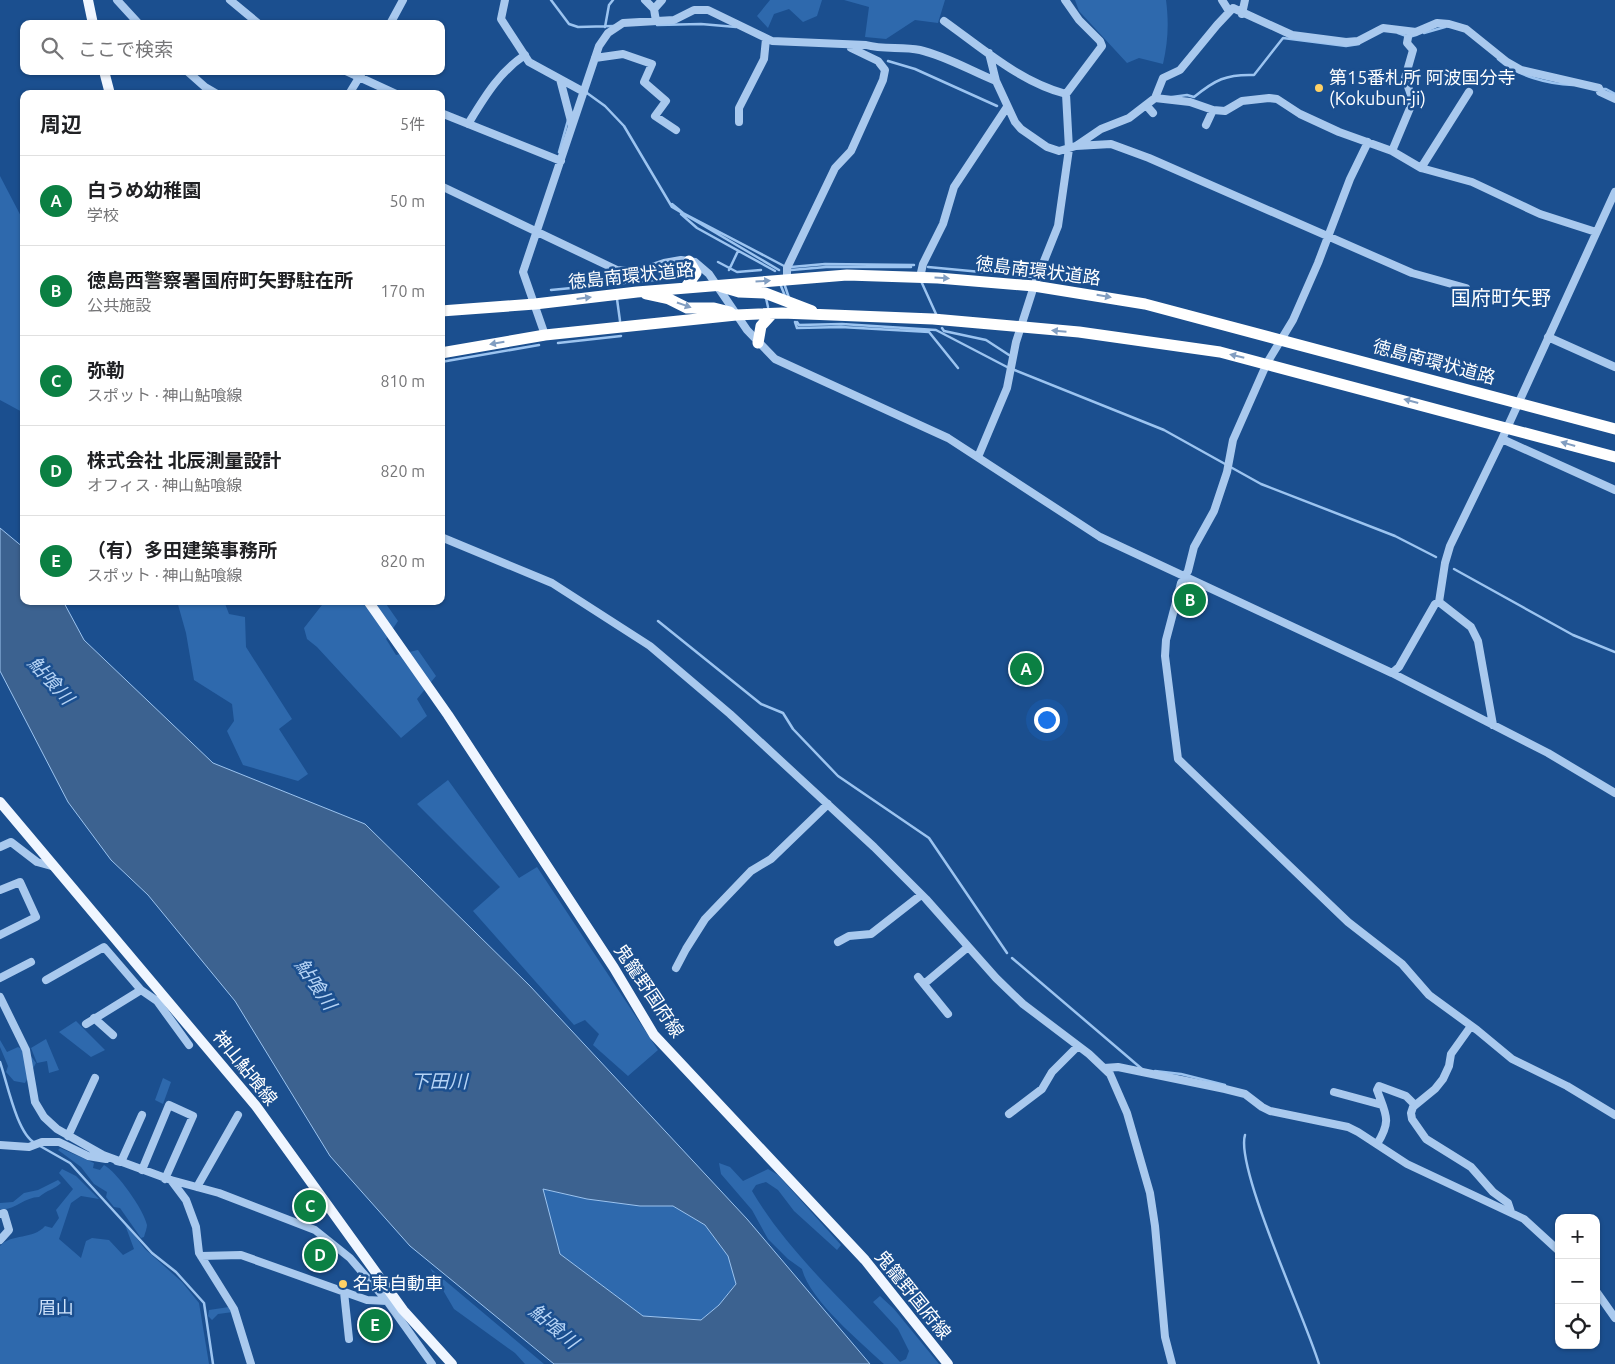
<!DOCTYPE html>
<html lang="ja">
<head>
<meta charset="utf-8">
<style>
  body { margin:0; font-family:Ubuntu,"Noto Sans JP",sans-serif; background:#f6f6f6; color:#202124 }
  .controls { position:absolute; right:15px; bottom:15px; display:grid; overflow:hidden; border-radius:10px; box-shadow:0 1px 4px #0004 }
  .controls button { width:45px; height:45px; display:grid; place-items:center; padding:0; border:0; border-bottom:1px solid #e0e0e0; background:#fff; color:#202124; font:25px sans-serif }
  .you { position:absolute; left:1046px; top:719px; width:18px; height:18px; margin:-12px; border:4px solid #fff; border-radius:50%; background:#1a73e8; box-shadow:0 0 0 8px #1a73e833 }
  .badge { display:grid; place-items:center; width:32px; height:32px; border-radius:50%; background:#0b8043; color:#fff; font-size:16px; font-weight:700 }
  .pin { position:absolute; translate:-50% -50%; border:2px solid #fff; box-shadow:0 1px 5px #0006 }
  .list { margin:0; padding:0; list-style:none }
  h2 { display:flex; justify-content:space-between; align-items:center; height:65px; margin:0; padding:0 20px; font-size:21px }
  h2 small { font-size:16px; font-weight:400; color:#757577 }
  .list li { display:grid; grid-template-columns:32px 1fr auto; gap:15px; align-items:center; box-sizing:border-box; height:90px; padding:0 20px; border-top:1px solid #e0e0e0 }
  .list b { display:block; font-size:19px; white-space:nowrap }
  .list p { margin:0; font-size:16px; white-space:nowrap; color:#757577 }
  .list em { font-size:16px; font-style:normal; color:#757577 }
  .icon { flex:none; width:28px; height:28px; fill:none; stroke:currentColor; stroke-width:2; stroke-linecap:round; stroke-linejoin:round }
  .map { position:relative; flex:none; width:1615px; height:1364px; overflow:hidden }
  .search { position:absolute; background:#fff; box-shadow:0 1px 4px #0004; left:20px; top:20px; width:425px; height:55px; display:flex; align-items:center; gap:12px; box-sizing:border-box; padding:0 18px; border-radius:10px; color:#757577; font-size:19px }
  .panel { position:absolute; background:#fff; box-shadow:0 1px 4px #0004; left:20px; top:90px; width:425px; height:515px; border-radius:10px }
  .map>svg:first-child { display:block }
  .green { fill:#2e69ad }
  .water { fill:#3c6290; stroke:#9cc4f0; fill-rule:evenodd }
  .lines { fill:none; stroke-linecap:round; stroke-linejoin:round }
  .stream { stroke:#9cc4f0; stroke-width:2.5 }
  .minor { stroke:#a9c9ee; stroke-width:8 }
  .major { stroke:#f0f6ff; stroke-width:10 }
  .highway { stroke:#fff; stroke-width:11 }
  .oneway { fill:#829ec1 }
  .poi-dot { fill:#ffd166; stroke:#1b4f8f; stroke-width:2 }
  .labels { text-anchor:middle; stroke-width:5; stroke-linejoin:round; paint-order:stroke }
  .poi-label { font-size:18px; fill:#fff; stroke:#1b4f8f; text-anchor:start }
  .street-label { font-size:18px; fill:#fff; stroke:#1b4f8f }
  .park-label { font-size:18px; fill:#cfe3fa; stroke:#1b4f8f }
  .water-label { font-size:19px; font-style:italic; fill:#b5d3f5; stroke:#1b4f8f }
  .quarter-label { font-size:20px; fill:#fff; stroke:#1b4f8f }
</style>
</head>
<body>
<div class="map">
<svg width="1615" height="1364" viewBox="0 0 1615 1364">
  <rect width="100%" height="100%" fill="#1b4f8f"/>
  <path class="green" d="M770 0H822L817 16 803 22 789 9 774 14 768 28 757 16Z
    M844 0H945L938 23 915 20 886 39 865 37 869 7Z
    M1075 0H1166C1169 23 1168 42 1163 64L1139 58 1127 63 1079 11Z
    M0 176 24 222V413L0 400Z
    M177 601H224L229 614 245 617 246 647 292 719 279 729 308 774 298 781 243 765 227 731 234 721 232 704 194 680 186 633Z
    M321 601H384L398 621 386 639 396 655 418 650 436 676 417 699 427 716 401 738 317 647 307 639 304 628 322 605Z
    M448 780 519 878 537 867 658 1050 628 1076 593 1045 599 1034 585 1020 574 1025 473 911 500 887 417 804Z
    M76 1021 105 1050 91 1057 59 1032Z
    M46 1039 59 1070 49 1073 47 1061 37 1063 31 1048Z
    M0 1040 7 1052 18 1047 28 1052 36 1063 25 1083 14 1081 6 1072 8 1066 0 1047Z
    M163 1078 171 1082 163 1104 155 1100Z
    M60 1148 94 1163 93 1168 100 1170 104 1165C117 1172 144 1210 147 1225 147 1228 145 1233 144 1237L141 1238 120 1208 114 1207 106 1197 107 1192 94 1184 81 1167 58 1150Z
    M719 1163 730 1167 743 1181 768 1169 778 1175 841 1245 837 1250 794 1211 778 1190 766 1182 756 1185 752 1191C788 1253 852 1309 900 1362L906 1359 909 1351 898 1329 873 1302 880 1296 894 1309 939 1364H884C860 1342 809 1299 802 1269L788 1259 768 1239 752 1210 721 1174Z
    M62 1169 76 1176 99 1199 81 1196 71 1203 59 1239 81 1258 86 1241 92 1238 109 1240 123 1255 134 1249 124 1222 145 1249 182 1282 199 1303 209 1364H0V1246C12 1233 33 1240 45 1226L52 1228 59 1218 56 1210 73 1189 59 1173Z
    M58 1180 61 1183C55 1189 47 1190 39 1197 24 1197 15 1211 0 1209V1203L13 1202 24 1193 38 1190Z
    M542 1189 587 1199 640 1206H673L705 1225 728 1256 736 1283 719 1305 701 1320 643 1316 560 1254Z
    M430 1268 544 1364H525L515 1353 454 1309Z
    M229 1307 233 1312 218 1314 212 1320 208 1316 209 1310Z"/>
  <path class="water" d="M0 528 24 548V601H63L84 640 213 763 365 824 530 986 747 1219 870 1364H554L410 1246 330 1156 235 1001 148 895 111 860 68 802 0 671ZM543 1189 587 1199 640 1206H673L705 1225 728 1256 736 1284 719 1305 701 1320 643 1316 560 1254Z"/>
  <g class="lines">
    <path class="stream" d="M551 0 569 24 578 27 614 26
      M657 25 701 24 736 27
      M605 27 609 5 613 0
      M1398 33 1409 37 1416 35
      M1424 33 1445 27
      M1498 59C1517 76 1548 84 1573 85
      M888 61 915 69 997 106
      M1600 89H1606L1615 94
      M587 93 605 106 624 126 672 207 779 270
      M1172 97 1187 95 1194 97C1215 80 1226 74 1254 75L1283 38 1346 46 1359 44
      M559 152 568 120
      M672 204 683 213 784 266
      M681 214 697 228 775 271
      M718 262 737 272 761 270
      M791 267 825 264 914 265
      M928 267 1033 277
      M729 270 738 251
      M791 270 826 267H911
      M921 281 936 314
      M781 286 785 296
      M785 286 789 298
      M551 290 675 278 690 272
      M766 298 768 307
      M617 299 620 321
      M795 322 797 328 841 327 929 332 958 368
      M797 322 799 325 842 324 936 330 1007 367 1164 430 1261 484 1395 536 1436 557
      M942 328 944 331 986 340 1009 355
      M558 343 621 336
      M441 362 539 345
      M1454 569 1573 635 1615 652
      M658 621 761 704 783 713 793 729 838 776 929 838 1007 953
      M1012 958 1142 1069
      M0 1062C7 1082 17 1134 35 1143
      M1155 1071 1181 1074 1225 1085
      M1245 1135C1235 1168 1306 1320 1319 1364
      M40 1146 70 1163 152 1253 176 1272 204 1303 213 1364"/>
    <path class="minor" d="M117 0 139 24
      M230 0 259 24
      M505 0 501 19 529 62 584 92
      M645 0 654 9 656 21
      M1222 0 1229 11
      M654 9 662 0
      M1242 14 1245 0
      M944 21C982 48 1020 82 1066 94
      M390 24 403 0
      M989 53 996 81
      M595 58 623 54 652 64 644 82 666 101 655 116 676 130
      M187 71 205 87 217 94
      M346 71 396 94
      M560 79 572 125
      M349 94 363 71
      M1155 98 1163 78 1180 70 1217 25 1233 8 1292 35 1346 42 1358 41 1383 28 1416 32 1437 23 1449 24 1466 29 1507 62 1521 70 1599 88 1600 92 1615 99
      M1146 105 1153 113
      M441 113 561 161
      M739 122V108L764 59 766 39
      M468 124C484 98 499 72 525 55
      M1206 125 1213 110
      M1368 142 1350 179 1318 263 1293 320 1267 363 1233 440 1227 472 1214 511 1194 547 1188 571 1181 583 1166 640 1165 656 1178 759 1348 922 1402 964 1429 995 1477 1030 1512 1059 1567 1086 1615 1115
      M1076 146 1111 144 1149 158 1412 273 1466 288
      M1392 151 1413 101 1405 78 1413 50 1407 43 1409 32
      M1421 168 1469 92
      M441 186 617 270 638 272 664 263 681 260 695 262 709 274 747 330 775 359 948 438 1100 537 1392 673 1548 753 1615 793
      M920 277 923 264 943 224 954 187 1007 107
      M787 279V268L835 168 851 151 883 80 885 70 878 61 851 48
      M545 335 523 272 599 46 608 33 623 23 674 20 694 10H708L772 41 866 45C884 50 902 46 920 50 946 56 971 71 996 81L1015 122 1021 129 1047 147 1059 151 1076 146 1101 129 1129 118 1155 98 1190 102 1213 110 1225 111 1242 101 1269 98 1277 99 1300 114 1339 132 1392 151 1421 168 1472 182 1540 214 1596 232
      M1548 337 1615 367
      M1502 439 1615 490
      M978 457 1007 388 1016 342 1034 286 1058 226 1069 149 1066 94 1102 46 1100 41 1079 20 1065 0
      M441 537 552 583 650 646 730 714 874 847 926 899 996 978 1023 1004 1089 1054 1110 1074 1127 1113 1150 1193 1155 1226 1165 1337 1172 1364
      M1392 673 1399 667 1435 604 1439 602
      M1493 725 1478 641 1471 627 1439 602 1445 563 1450 546 1502 439 1615 192
      M0 847 11 842 37 862 55 867
      M0 890 20 882 36 917 0 935
      M838 942 849 936 871 934 921 895
      M676 968 686 949 705 919 751 871 771 859 828 804
      M918 977 948 1014
      M0 978 31 962
      M46 980 104 947 141 990
      M924 984 968 947
      M0 997 26 1050 35 1102 44 1117 57 1129 103 1155 171 1180 186 1200 196 1227 199 1253 234 1309 251 1364
      M157 1001 189 1045
      M94 1018 113 1035
      M86 1024 141 990 157 1001 163 996
      M1471 1026 1451 1054 1449 1066 1443 1079 1435 1089 1413 1107 1411 1113 1412 1119 1426 1139 1471 1167 1493 1192 1508 1203 1511 1212
      M1104 1068 1118 1067 1225 1089 1245 1094 1262 1107 1270 1111 1348 1127 1358 1132 1407 1164 1524 1219 1559 1251
      M1334 1092 1382 1105
      M1009 1114 1042 1089 1052 1072 1078 1046
      M68 1136 95 1078
      M1377 1144C1392 1120 1386 1115 1377 1090L1379 1086 1406 1096 1415 1105
      M0 1145 29 1147 42 1142H59L88 1156 106 1159
      M117 1161 121 1162 142 1115
      M142 1170 169 1105 193 1116 165 1179
      M171 1180 219 1193 315 1230 350 1258 387 1301 401 1309
      M197 1187 238 1115
      M0 1214 4 1213 9 1230 0 1240
      M201 1256 241 1255 367 1300 387 1301 432 1364
      M1596 1291 1615 1318
      M344 1292 349 1339"/>
    <path class="major" d="M88 0 93 24
      M104 71 110 94
      M368 601 448 715 614 968 654 1035 865 1260 948 1364
      M0 802 256 1106 403 1310 452 1364"/>
    <path class="highway" d="M686 287 696 273 689 261
      M722 287 739 292 765 293 812 311
      M646 294 669 299 687 308H714L730 312
      M441 311 535 304 637 292 847 275 938 278 1034 286 1145 304 1615 429
      M758 343 761 326 772 314
      M441 353 545 335 736 315 782 313 933 319 1079 332 1220 352 1615 457"/>
  </g>
  <defs><path id="oneway-solid" d="M-6-.8H1V-3.2L6.5 0L1 3.2V.8H-6Z" transform="scale(1.25)"/></defs>
  <g class="oneway">
    <use href="#oneway-solid" transform="translate(942 278) rotate(4)"/>
    <use href="#oneway-solid" transform="translate(763 281) rotate(-4)"/>
    <use href="#oneway-solid" transform="translate(1104 296) rotate(10)"/>
    <use href="#oneway-solid" transform="translate(584 298) rotate(-7)"/>
    <use href="#oneway-solid" transform="translate(684 305) rotate(19)"/>
    <use href="#oneway-solid" transform="translate(1059 331) rotate(-175)"/>
    <use href="#oneway-solid" transform="translate(497 343) rotate(170)"/>
    <use href="#oneway-solid" transform="translate(1237 356) rotate(-167)"/>
    <use href="#oneway-solid" transform="translate(1411 401) rotate(-165)"/>
    <use href="#oneway-solid" transform="translate(1568 444) rotate(-164)"/>
  </g>
  <g class="poi-dot">
    <circle cx="1319" cy="88" r="5"/>
    <circle cx="343" cy="1284" r="5"/>
  </g>
  <g class="labels">
    <g class="poi-label">
      <text x="1329" y="84">第15番札所 阿波国分寺<tspan x="1329" dy="21">(Kokubun-ji)</tspan></text>
      <text x="353" y="1290">名東自動車</text>
    </g>
    <g class="street-label">
      <text transform="translate(1038 271) rotate(7)" y="6">徳島南環状道路</text>
      <text transform="translate(631 276) rotate(-6)" y="6">徳島南環状道路</text>
      <text transform="translate(1434 362) rotate(15)" y="6">徳島南環状道路</text>
      <text transform="translate(649 991) rotate(56)" y="6">鬼籠野国府線</text>
      <text transform="translate(245 1068) rotate(51)" y="6">神山鮎喰線</text>
      <text transform="translate(913 1295) rotate(51)" y="6">鬼籠野国府線</text>
    </g>
    <g class="park-label">
      <text x="56" y="1314">眉山</text>
    </g>
    <g class="water-label">
      <text transform="translate(51 680) rotate(48)" y="7">鮎喰川</text>
      <text transform="translate(316 984) rotate(56)" y="7">鮎喰川</text>
      <text x="439" y="1088">下田川</text>
      <text transform="translate(554 1326) rotate(40)" y="7">鮎喰川</text>
    </g>
    <g class="quarter-label">
      <text x="1501" y="305">国府町矢野</text>
    </g>
  </g>
</svg>
<div class="controls">
<button>+</button>
<button>−</button>
<button><svg class="icon" aria-label="locate" viewBox="0 0 24 24"><circle cx="12" cy="12" r="6"/><path d="M12 2v4M12 18v4M2 12h4M18 12h4"/></svg></button>
</div>
<div class="you"></div>
<div class="pin badge" style="left:1026px;top:669px">A</div>
<div class="pin badge" style="left:1190px;top:600px">B</div>
<div class="pin badge" style="left:310px;top:1206px">C</div>
<div class="pin badge" style="left:320px;top:1255px">D</div>
<div class="pin badge" style="left:375px;top:1325px">E</div>
<div class="search"><svg class="icon" aria-label="search" viewBox="0 0 24 24"><circle cx="10" cy="10" r="6"/><path d="M15 15l6 6"/></svg>ここで検索</div>
<section class="panel">
<h2>周辺<small>5件</small></h2>
<ul class="list">
<li><span class="badge">A</span><div><b>白うめ幼稚園</b><p>学校</p></div><em>50 m</em></li>
<li><span class="badge">B</span><div><b>徳島西警察署国府町矢野駐在所</b><p>公共施設</p></div><em>170 m</em></li>
<li><span class="badge">C</span><div><b>弥勒</b><p>スポット · 神山鮎喰線</p></div><em>810 m</em></li>
<li><span class="badge">D</span><div><b>株式会社 北辰測量設計</b><p>オフィス · 神山鮎喰線</p></div><em>820 m</em></li>
<li><span class="badge">E</span><div><b>（有）多田建築事務所</b><p>スポット · 神山鮎喰線</p></div><em>820 m</em></li>
</ul>
</section>
</div>
</body>
</html>
